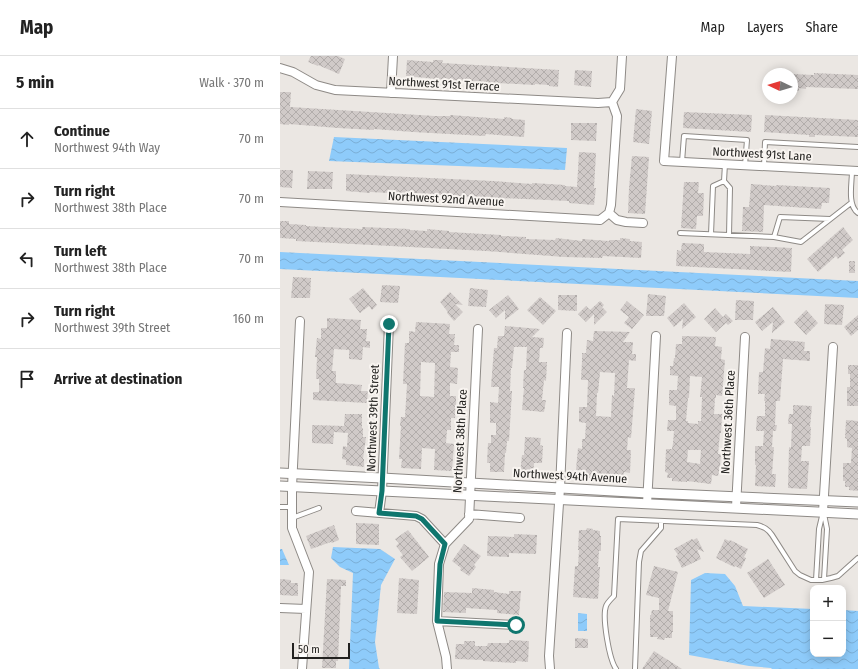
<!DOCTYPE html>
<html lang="en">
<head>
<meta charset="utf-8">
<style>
  body { margin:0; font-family:"Fira Sans Condensed",sans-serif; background:#f6f6f6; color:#222 }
  .controls { position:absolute; right:12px; bottom:12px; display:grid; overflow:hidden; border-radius:8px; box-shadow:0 2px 10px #0003 }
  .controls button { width:36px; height:36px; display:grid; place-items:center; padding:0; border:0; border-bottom:1px solid #e0e0e0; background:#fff; color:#222; font:20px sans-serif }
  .compass { position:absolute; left:482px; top:12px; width:36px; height:36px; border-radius:50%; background:#fff; box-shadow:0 2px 10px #0003; rotate:274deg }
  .scale { position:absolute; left:12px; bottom:10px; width:58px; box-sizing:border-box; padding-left:4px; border:2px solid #22211f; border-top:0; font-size:11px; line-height:14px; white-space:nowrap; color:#22211f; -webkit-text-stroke:3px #f8f4f0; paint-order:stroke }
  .stop { position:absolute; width:12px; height:12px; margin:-9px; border:3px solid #0f766e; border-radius:50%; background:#fff }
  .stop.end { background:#0f766e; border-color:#fff; box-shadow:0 1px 4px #0008 }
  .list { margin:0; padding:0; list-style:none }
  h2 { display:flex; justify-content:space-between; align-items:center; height:52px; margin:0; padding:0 16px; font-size:17px }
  h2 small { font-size:13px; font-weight:400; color:#767676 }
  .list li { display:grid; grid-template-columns:26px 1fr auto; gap:12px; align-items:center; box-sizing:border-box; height:60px; padding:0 16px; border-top:1px solid #e0e0e0 }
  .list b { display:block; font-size:15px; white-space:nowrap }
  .list p { margin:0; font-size:13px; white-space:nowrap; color:#767676 }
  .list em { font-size:13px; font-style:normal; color:#767676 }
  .icon { flex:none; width:22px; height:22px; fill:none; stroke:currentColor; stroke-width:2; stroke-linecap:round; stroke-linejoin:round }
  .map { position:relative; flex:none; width:578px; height:613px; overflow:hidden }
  header { display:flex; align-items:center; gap:24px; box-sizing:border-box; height:56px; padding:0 20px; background:#fff; border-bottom:1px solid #e0e0e0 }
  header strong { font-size:19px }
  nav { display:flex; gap:22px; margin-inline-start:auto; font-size:14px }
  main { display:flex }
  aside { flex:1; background:#fff }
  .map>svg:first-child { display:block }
  .water { fill:url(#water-waves) }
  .building { fill:url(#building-cross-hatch); fill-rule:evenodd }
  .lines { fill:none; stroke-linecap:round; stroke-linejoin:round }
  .service-casing { stroke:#8e8a86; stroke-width:6 }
  .minor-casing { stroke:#8e8a86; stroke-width:10 }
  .tertiary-casing { stroke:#8e8a86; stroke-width:11 }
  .service { stroke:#fff; stroke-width:4 }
  .minor { stroke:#fff; stroke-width:8 }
  .tertiary { stroke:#fff; stroke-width:9 }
  .route { stroke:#0f766e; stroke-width:5 }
  .labels { text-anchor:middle; stroke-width:4; stroke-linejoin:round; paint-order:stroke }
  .street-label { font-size:12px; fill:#22211f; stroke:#f8f4f0 }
</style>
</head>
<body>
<header>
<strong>Map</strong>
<nav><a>Map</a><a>Layers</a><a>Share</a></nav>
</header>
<main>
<aside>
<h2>5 min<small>Walk · 370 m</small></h2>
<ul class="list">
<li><svg class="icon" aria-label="ahead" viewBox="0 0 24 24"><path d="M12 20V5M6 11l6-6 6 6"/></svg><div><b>Continue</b><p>Northwest 94th Way</p></div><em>70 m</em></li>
<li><svg class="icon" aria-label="right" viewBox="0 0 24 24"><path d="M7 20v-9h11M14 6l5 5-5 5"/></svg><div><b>Turn right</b><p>Northwest 38th Place</p></div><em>70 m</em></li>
<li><svg class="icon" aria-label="left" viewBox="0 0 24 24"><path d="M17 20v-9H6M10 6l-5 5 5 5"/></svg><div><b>Turn left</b><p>Northwest 38th Place</p></div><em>70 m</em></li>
<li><svg class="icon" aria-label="right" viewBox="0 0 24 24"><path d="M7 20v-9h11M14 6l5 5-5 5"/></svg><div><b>Turn right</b><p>Northwest 39th Street</p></div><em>160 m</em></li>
<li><svg class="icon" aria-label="arrive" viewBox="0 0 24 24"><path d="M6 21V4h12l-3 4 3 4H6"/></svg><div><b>Arrive at destination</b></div></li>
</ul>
</aside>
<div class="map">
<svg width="578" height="613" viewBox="0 0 578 613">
  <defs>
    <pattern id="water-waves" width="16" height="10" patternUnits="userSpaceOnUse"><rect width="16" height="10" fill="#8ecbfa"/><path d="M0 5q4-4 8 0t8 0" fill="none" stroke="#7aaed6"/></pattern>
    <pattern id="building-cross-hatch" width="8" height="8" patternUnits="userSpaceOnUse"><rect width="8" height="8" fill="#d0cac8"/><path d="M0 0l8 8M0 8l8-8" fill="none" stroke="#b2adab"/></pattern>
  </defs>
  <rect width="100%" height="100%" fill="#ebe7e3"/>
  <path class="water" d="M54 81 287 92 285 114 49 105Z
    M0 196 578 225V242L0 213Z
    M53 491 100 493 115 503 101 529 95 586 99 612 100 613H69L73 517 60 511 51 502Z
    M0 493H2L9 509H0Z
    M425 517 445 518 455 530 463 550 533 553V598H563V554L578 555V613H492L491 612 469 610 409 599 411 524Z
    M298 557 307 558V575H298Z"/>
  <path class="building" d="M31 0H58L65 3 59 18 38 9V10L28 6Z
    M127 4 153 6V4H163L162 7 279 14 278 31 269 30V29L255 28V29L217 27H207V26L168 24 126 20Z
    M295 14 312 15 311 31 294 29Z
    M534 17 578 19V33L526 31V33L519 32V35H512V18L534 19Z
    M0 36H11L10 51 155 60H170V59L224 63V61L232 62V63L245 64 244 81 206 78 205 80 133 76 94 73V74L58 72 9 68V69L0 68Z
    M356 53 372 55 369 88 353 86Z
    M404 56 472 59 471 76 403 72Z
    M485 59 578 64V81L535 79V81H529V79L484 76Z
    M291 67H317L316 85 291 84Z
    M299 96 316 97 314 132H316L314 149 289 147V145L221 142V143L197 142V141L159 139V138L129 137V138L90 136V137L66 135V118L213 125 252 128V127L285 129V130L297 131Z
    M352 100 369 101 365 158 348 157 349 132Z
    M0 114H13L12 132 0 131Z
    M28 115 53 116 52 133H27Z
    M404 126H419L418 137H424L423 160H417L416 173 401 172Z
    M471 128 496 130V129L550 132 549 147H542L541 153 484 149 483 176 462 175 463 151H469Z
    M0 165H9V168L26 169V170L82 173V171L130 173V174L147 175V173L169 175V176L221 179V180L246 181V183L275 184 276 182 302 185V183L329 185V184H340V182L350 183V185L362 186 361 202 323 200 322 202 284 201 206 195 16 185V183L0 182Z
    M563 171 573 184 562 194 565 197 558 203 556 200 538 216 527 203Z
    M402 187 424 188V196L470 198V190L512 192 511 216 396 210 397 194 401 195Z
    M569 205H575V217H569Z
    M13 221 31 222 30 242H11Z
    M102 229 120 230 118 247 100 246Z
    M83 232 97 249 92 254 89 250 80 257 69 243Z
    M190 232 208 234 206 251 188 250Z
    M170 236 183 249 175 248 183 256 174 265 167 257 168 256 160 246Z
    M368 238 386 240 384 260H366Z
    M228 239 239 253 225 264V254L216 262 209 254Z
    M278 239H297V255L278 254Z
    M260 241 276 255 263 269 247 254Z
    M456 244 474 245 473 264H455Z
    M320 245 324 249 322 251 327 256 314 269V258L306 266 298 258 306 250 310 254Z
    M347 245 364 259 352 273 344 267 349 261 340 254Z
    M404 247 416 261 402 273 403 263 394 271 387 262Z
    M545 248 564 249 562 269 544 268Z
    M493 251 505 266 492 277 493 266 482 275 475 266Z
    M435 252 443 261 446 258 453 265 448 269 446 267 436 276 424 263Z
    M526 254 538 267 526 279 514 266Z
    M578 259V274L571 280 564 271Z
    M47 262 81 264 80 273H87L86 285H90V292L83 291 82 304 69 303V294L54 293 52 315H56V327L82 329 81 335H88L87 347 33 344V336H39V323H36L37 301H35L37 282 41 283V272H47Z
    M136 266 170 268 169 278H175L174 289H179V296H171L170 311 178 312 177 328 170 327V340H176V351L175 362H171V374H167L166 387 174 388 172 415 154 414 155 393 142 392 141 413 121 412 122 403H119L121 370H120L121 361H125L127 328H123L125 287H129V275L135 276ZM141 306 155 307 154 341 140 340Z
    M225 270 260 273 252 281 264 282 263 292H260L259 306H267L266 325 264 324 262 344H266L264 356 242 354 244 332H243L244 314H246L247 291H234L232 312H231L230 335H232L229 385H227L226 397H225L224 416H210V407H207L208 387H211V379H216V367H210V346L218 347 219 331H211L214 292H217L218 280H224Z
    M314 275 350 276 343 286H353L352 298H356V305L349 304 347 332H355L351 382 348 381 347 394H351L350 417 344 416 343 424 318 421V423L303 421V414H296L298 392 302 393V383H305L306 367 299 366V351H307L308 324H301L302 305V297H306L307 284 313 285ZM320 316 335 317 334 340 332 339 331 361 316 360 317 337H318Z
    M402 280 436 281 435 290 442 291 441 303 445 304 442 340 436 339V342H435L434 358H442L441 377H440L438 398H441L440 410 438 420 432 419 431 428 407 425V426L392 425V422H387L388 417 385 416 386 393H392L393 387 394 375H387L388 364H396V350L389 349V334H397L398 320 390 319V310H393L394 302H395L396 288H402ZM410 320 422 321 420 341H422L421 365H418V368L408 367V365H406L408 342H409ZM408 394H421L420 408 407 406Z
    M491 283 525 286 524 295H530V305L503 303 500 345H496L495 369H497L496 375H493L492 391H494L492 418H496L495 431 475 430 476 409H475V390H483L484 375H476L477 360H485V345H484L485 338H478L479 316H483L485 292 490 293Z
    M568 309H578V350H567V331H570V318H568Z
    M513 349 532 350 530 371H531L530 390H522L521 405H529L527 433 508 432 509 391 511 392 512 368H508L509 358H513Z
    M65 358H82V372H83V381H86L83 403H84V411L66 409V404L62 403 63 390 67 391 68 377 54 376 53 388 32 387V369L64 370Z
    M566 364 578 365V435L569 434V431H565V425H563V407H571L572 392 567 391V383L565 382Z
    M245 381 261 382 260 389 263 390 262 407H254L253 420 240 419 242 399H244Z
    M76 467 99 468V489L76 488Z
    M54 469 59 484 52 487 51 486 31 493 26 480Z
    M307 472 313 473V474L320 475V480H321V495H319L318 511H320L318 543 293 541 295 510H298L299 494H298L299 474H306Z
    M128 474 149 501 132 515 120 501 123 499 116 490 119 487 115 483Z
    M234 478 257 479 256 498 229 497V501L207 500 208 480 234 481Z
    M417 482 424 496 417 493 421 503 402 512 396 500 398 499 394 493 412 483 413 484Z
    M445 483 449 485 450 484 468 493 464 501 466 502 461 513 455 510 454 511 436 502Z
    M184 488 201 500 194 509 196 511 189 520 180 514 181 512 172 505Z
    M488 503 505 529 484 542 467 517Z
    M374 510 398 516 388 555H393V576H392V582H385L384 584 377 583 378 581H370V559H371L372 554H379V542L366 539Z
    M119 522 139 524 137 558 117 557Z
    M0 523 11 524V527H18V540L0 539Z
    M47 523 66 524V530H61L58 605H56V612H42Z
    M192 532 214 534V536L229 538V535H241L239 559 217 557V554L186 552V557L163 556 164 536 192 537Z
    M295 582 308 583V592H295Z
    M229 584 249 585 248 606 236 605V607L203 605V604L175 603 176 588H184V585H195V590H207L208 587H229Z
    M374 595 402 613H362Z"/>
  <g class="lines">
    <defs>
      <path id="service" d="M402 106 404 80 467 84 465 109
        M484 110 485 86 578 91
        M572 115C572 127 567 149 578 157
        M444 125 450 132 449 179
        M550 163 500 161 494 181 521 186 571 147
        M400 177 494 181
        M431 178 433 130 444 125 445 108
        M0 451H12
        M544 458 547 473 544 523
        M12 462 39 452
        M536 524 539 473 543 456
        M336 613C329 603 322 561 326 550 327 547 331 543 334 540L338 463 477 469C484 471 488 473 492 479L515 515 520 519 531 524H542L551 522 558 520 578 502
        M355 613 359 506 361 495 381 472V465"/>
      <path id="minor" d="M392 0 384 105 578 115
        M0 12 13 16 36 29 55 34 318 47 332 46
        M111 37 113 0
        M0 146 320 164 329 157
        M329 157 331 149 337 60 332 46 340 33 342 0
        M329 157 337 164 346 166 363 167
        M20 265 12 431V472L29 516 22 613
        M367 448 376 280
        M456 451 465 281
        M76 455 136 460 142 463 165 488
        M543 456 553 291
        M99 457 102 435 109 268
        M189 458 240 462
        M0 552 26 553
        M157 565 236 569
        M167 613 166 601 157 565 159 508 165 488 189 463 198 273
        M270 613 269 600 280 432 287 277"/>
      <path id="tertiary" d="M0 417 102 422 368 437 578 446
        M0 430 578 458"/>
    </defs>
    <use href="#service" class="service-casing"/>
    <use href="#minor" class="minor-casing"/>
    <use href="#tertiary" class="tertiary-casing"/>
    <use href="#service" class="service"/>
    <use href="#minor" class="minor"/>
    <use href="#tertiary" class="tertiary"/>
  </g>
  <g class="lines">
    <path class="route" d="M109 268 102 435 99 457 136 460 142 463 165 488 160 508 157 565 236 569"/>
  </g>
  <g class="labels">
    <g class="street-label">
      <text transform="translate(164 28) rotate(3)" y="4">Northwest 91st Terrace</text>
      <text transform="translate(482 98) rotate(3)" y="4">Northwest 91st Lane</text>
      <text transform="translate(166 143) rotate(3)" y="4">Northwest 92nd Avenue</text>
      <text transform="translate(93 362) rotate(-88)" y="4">Northwest 39th Street</text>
      <text transform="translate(448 366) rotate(-87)" y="4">Northwest 36th Place</text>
      <text transform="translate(180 385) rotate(-87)" y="4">Northwest 38th Place</text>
      <text transform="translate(290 420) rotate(3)" y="4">Northwest 94th Avenue</text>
    </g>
  </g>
</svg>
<div class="controls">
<button>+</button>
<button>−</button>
</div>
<svg class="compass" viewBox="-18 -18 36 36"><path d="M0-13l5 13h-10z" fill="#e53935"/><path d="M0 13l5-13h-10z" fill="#767676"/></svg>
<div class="scale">50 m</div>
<div class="stop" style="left:236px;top:569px"></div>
<div class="stop end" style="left:109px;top:268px"></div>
</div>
</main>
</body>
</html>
